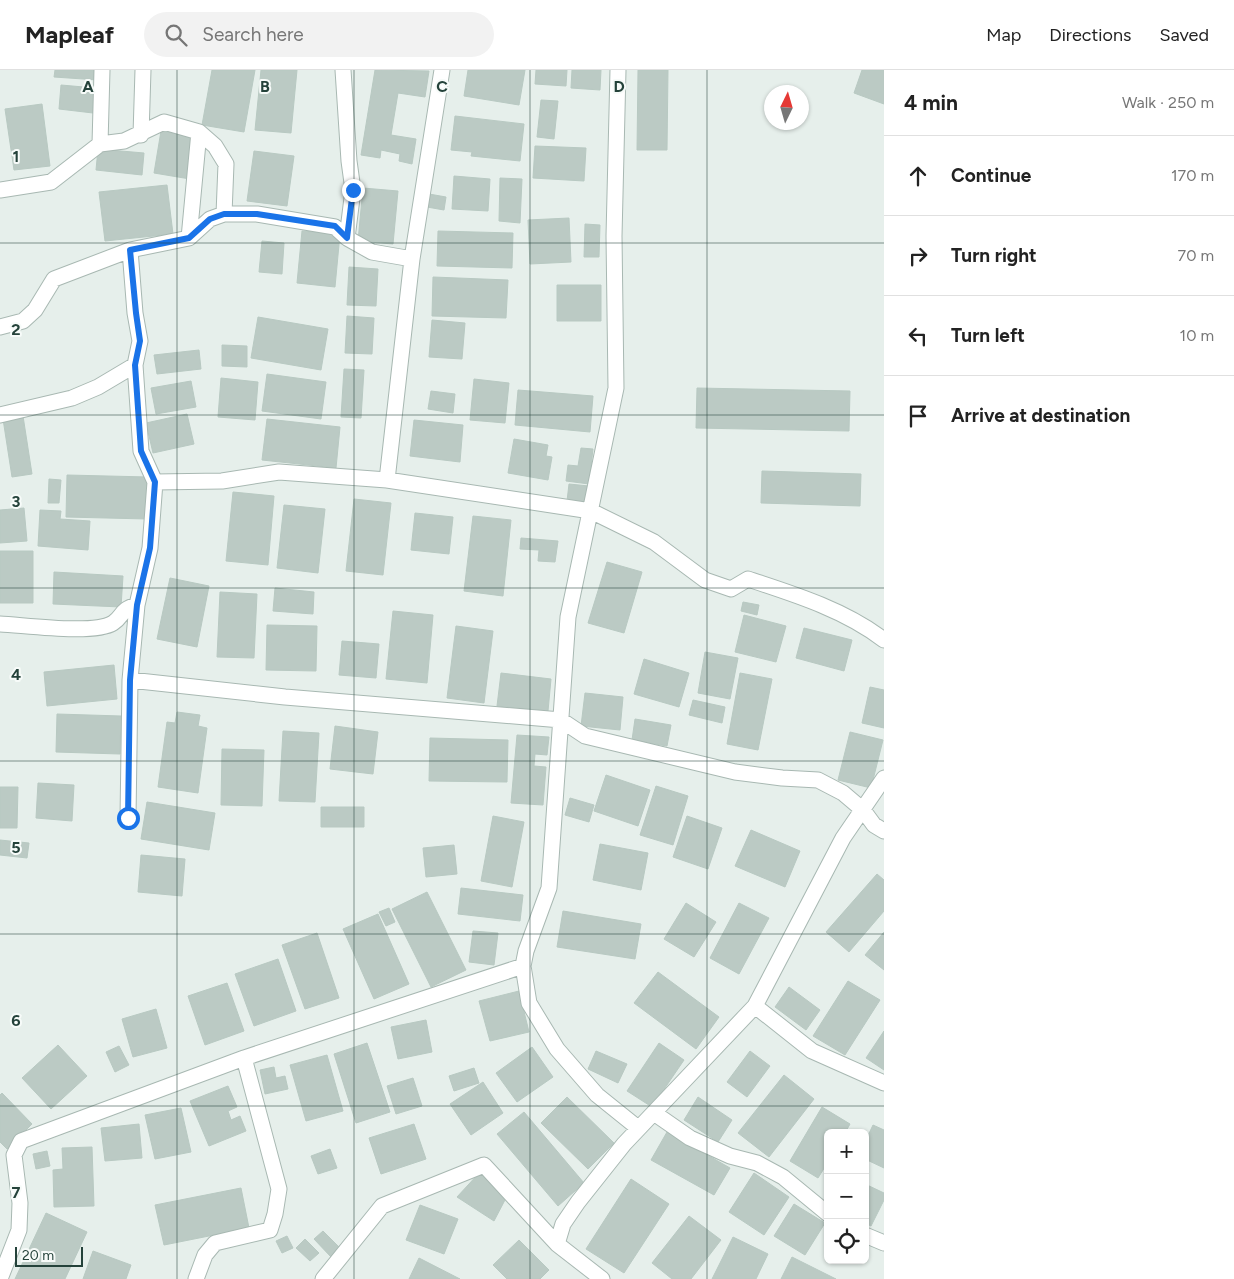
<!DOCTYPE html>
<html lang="en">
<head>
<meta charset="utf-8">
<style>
  body { margin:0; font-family:Figtree,sans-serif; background:#f2f2f2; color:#222 }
  .controls { position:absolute; right:15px; bottom:15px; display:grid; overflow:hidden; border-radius:8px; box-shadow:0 1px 4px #0004 }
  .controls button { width:45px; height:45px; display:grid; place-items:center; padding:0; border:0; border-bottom:1px solid #e0e0e0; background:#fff; color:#222; font:25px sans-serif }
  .compass { position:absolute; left:764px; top:15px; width:45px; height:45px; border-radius:50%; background:#fff; box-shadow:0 1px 4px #0004; rotate:5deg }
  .scale { position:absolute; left:15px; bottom:12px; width:68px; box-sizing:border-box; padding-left:5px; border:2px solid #24423a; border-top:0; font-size:14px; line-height:18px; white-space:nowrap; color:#24423a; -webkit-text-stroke:4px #f7fbf9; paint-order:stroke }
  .stop { position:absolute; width:15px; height:15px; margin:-11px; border:4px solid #1a73e8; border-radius:50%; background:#fff }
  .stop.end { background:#1a73e8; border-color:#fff; box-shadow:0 1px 5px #0008 }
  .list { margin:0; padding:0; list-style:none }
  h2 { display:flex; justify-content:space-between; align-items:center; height:65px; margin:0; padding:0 20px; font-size:21px }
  h2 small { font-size:16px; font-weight:400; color:#767676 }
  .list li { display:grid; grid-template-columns:32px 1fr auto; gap:15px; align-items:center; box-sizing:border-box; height:80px; padding:0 20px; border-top:1px solid #e0e0e0 }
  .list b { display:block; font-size:19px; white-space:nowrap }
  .list em { font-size:16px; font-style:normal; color:#767676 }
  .icon { flex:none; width:28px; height:28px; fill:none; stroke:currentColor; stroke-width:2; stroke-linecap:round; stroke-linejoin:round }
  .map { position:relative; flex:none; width:884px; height:1209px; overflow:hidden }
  header { display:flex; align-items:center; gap:30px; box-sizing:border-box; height:70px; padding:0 25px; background:#fff; border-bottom:1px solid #e0e0e0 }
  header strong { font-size:24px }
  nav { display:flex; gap:28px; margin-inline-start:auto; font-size:18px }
  .search { width:350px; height:45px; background:#f2f2f2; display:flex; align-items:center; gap:12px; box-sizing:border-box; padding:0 18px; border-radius:28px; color:#767676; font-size:19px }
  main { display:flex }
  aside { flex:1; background:#fff }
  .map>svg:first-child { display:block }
  .building { fill:#bbcac4; stroke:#b8c9c2 }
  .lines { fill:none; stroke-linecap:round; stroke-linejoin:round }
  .minor-casing { stroke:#a8b8b2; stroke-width:17 }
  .minor { stroke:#fff; stroke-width:15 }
  .route { stroke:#1a73e8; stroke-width:6 }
  .grid { fill:none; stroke:#24423a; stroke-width:1; stroke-opacity:0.55 }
  .grid-label { font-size:16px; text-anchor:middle; font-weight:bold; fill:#24423a; stroke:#f7fbf9; stroke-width:4; stroke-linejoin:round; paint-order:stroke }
</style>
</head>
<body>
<header>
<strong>Mapleaf</strong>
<div class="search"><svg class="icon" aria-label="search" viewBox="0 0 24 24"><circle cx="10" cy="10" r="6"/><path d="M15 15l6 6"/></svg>Search here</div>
<nav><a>Map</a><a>Directions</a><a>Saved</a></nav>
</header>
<main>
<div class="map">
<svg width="884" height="1209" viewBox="0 0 884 1209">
  <rect width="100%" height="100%" fill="#e6efeb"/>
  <path class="building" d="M55 0H98V10L54 7Z
    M212 0H255L244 62 202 55Z
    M261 0H297L291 63 255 60Z
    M375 0 429 1 425 27 398 23 391 65 416 69 412 94 399 91 400 84 381 80 380 88 361 85Z
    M468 0H525L519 35 464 26Z
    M536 0H567L566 16 535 14Z
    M572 0H601L600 20 571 18Z
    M638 0H668L667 80H637Z
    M862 0H884V34L854 23Z
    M61 15 95 18 93 43 59 39Z
    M541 30 558 31 554 69 537 67Z
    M42 34 50 96 14 100 5 39Z
    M455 46 524 54 520 91 471 86 472 82 451 80Z
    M161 61 197 67 190 109 154 103Z
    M535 76 586 78 584 111 533 108Z
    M98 79 144 83 142 105 96 100Z
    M254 81 294 86 287 136 247 131Z
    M454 106 490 109 488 141 452 139Z
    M500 108 522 109 520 153 499 151Z
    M167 115 173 164 105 171 99 122Z
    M363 118 398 121 393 174 358 171Z
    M429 124 446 127 444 140 427 137Z
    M569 148 571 192 530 194 528 150Z
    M585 154 600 155 599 187H584Z
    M302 161 340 164 335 217 297 213Z
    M438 161 513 163 512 198 437 196Z
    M262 171 284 173 282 204 259 202Z
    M349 197 378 199 376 236 347 235Z
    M433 207 508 210 506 248 432 246Z
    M557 215H601V251H557Z
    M347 246 374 248 372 284 345 283Z
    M258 247 328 259 321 300 251 288Z
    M432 250 465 253 462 289 429 287Z
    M222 275 247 276V297L222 296Z
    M199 280 201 299 157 304 154 285Z
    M344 299 364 300 361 348 341 347Z
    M267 304 326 312 321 349 262 341Z
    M221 308 258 312 255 350 218 347Z
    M474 309 509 313 505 353 470 350Z
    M191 311 196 337 156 344 151 318Z
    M697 318 850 321 849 361 696 358Z
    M518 320 593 326 590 362 515 355Z
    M431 321 455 324 453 343 428 339Z
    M187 344 194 374 153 383 146 353Z
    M23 346 32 404 12 407 3 349Z
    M267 349 340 357 336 398 262 390Z
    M414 350 463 355 460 392 410 386Z
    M514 369 548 375 546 386 552 387 548 410 508 403Z
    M581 378 593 379 589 414 566 411 568 395 578 396Z
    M762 401 861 404 860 436 761 433Z
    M67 405 148 407 147 449 66 447Z
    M49 409 61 410 59 433H48Z
    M569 414 589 416 587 434 567 431Z
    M233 422 274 426 268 495 226 491Z
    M354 429 391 433 383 505 346 501Z
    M284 435 325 439 318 503 277 498Z
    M24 438 27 471 0 473V440Z
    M40 440 61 441 60 449 90 451 88 480 38 476Z
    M415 443 453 447 449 484 411 480Z
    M473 446 511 450 503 526 464 521Z
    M521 468 558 471 555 492 538 491 539 480 520 479Z
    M0 481H33V533H0Z
    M607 492 642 502 624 563 588 553Z
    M54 502 123 506 121 537 53 534Z
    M170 508 209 516 197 577 157 569Z
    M275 518 314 522 313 544 273 541Z
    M220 522 257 524 254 588 217 587Z
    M743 532 759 535 757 545 741 541Z
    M393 541 433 545 427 613 386 609Z
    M744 545 786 556 776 592 735 582Z
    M267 555 317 556 316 601 266 600Z
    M456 556 493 561 484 633 447 628Z
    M804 558 852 570 844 601 796 588Z
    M342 571 379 574 376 608 339 605Z
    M705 582 738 588 730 629 698 623Z
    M644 589 689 603 679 637 634 624Z
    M114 595 117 629 47 636 44 602Z
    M501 603 551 609 548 641 497 636Z
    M740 603 772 609 758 680 727 674Z
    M870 617 884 620V658L862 653Z
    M585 623 623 627 620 660 581 656Z
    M693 630 725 637 722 653 689 645Z
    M177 642 200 645 198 656 207 658 198 723 158 717 167 652 175 653Z
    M57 644 121 646 120 684 56 682Z
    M635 649 671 655 667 676 632 670Z
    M335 656 378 662 373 704 330 699Z
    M283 661 319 663 315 732 279 731Z
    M850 662 883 670 871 718 838 710Z
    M517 665 549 667 547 685 535 684 534 696 546 697 543 735 511 733Z
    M430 668 508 670 507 712 429 711Z
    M222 679 264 680 262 736 221 735Z
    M606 705 650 720 638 756 594 741Z
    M38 713 74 715 72 751 36 748Z
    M656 716 688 726 673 775 640 765Z
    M0 717H18L17 758H0Z
    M570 728 594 735 589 752 565 745Z
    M147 732 215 743 209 780 141 769Z
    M321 737H364V757H321Z
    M493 746 524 752 512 817 481 811Z
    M687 746 722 758 708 799 673 787Z
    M751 760 800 781 785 817 735 796Z
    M0 770 29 773 27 788 0 785Z
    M600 774 648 783 641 820 593 810Z
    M454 775 457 804 426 807 423 778Z
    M141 785 185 789 182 826 138 822Z
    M877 804 884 810V841L849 882 826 862Z
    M461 818 523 825 520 851 458 844Z
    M427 822 466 900 431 917 392 839Z
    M686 833 716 852 694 887 664 869Z
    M739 833 769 848 739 904 710 888Z
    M389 838 395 852 386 856 379 842Z
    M563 841 641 854 635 889 557 877Z
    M378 844 409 914 374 929 343 859Z
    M473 861 498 863 494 895 469 892Z
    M884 862V900L865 885Z
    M317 863 339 928 305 939 282 875Z
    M278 889 296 941 254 956 235 904Z
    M658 902 719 947 696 979 634 933Z
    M848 911 880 930 845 985 813 966Z
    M227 913 244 961 205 975 188 926Z
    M789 917 820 940 806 960 775 937Z
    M519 921 529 962 490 971 479 931Z
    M156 939 167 978 133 987 122 949Z
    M426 950 432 982 398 989 391 957Z
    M884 961V1000L866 988Z
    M367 973 390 1042 356 1053 334 984Z
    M659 973 684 990 652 1037 627 1021Z
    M58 975 87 1006 51 1039 22 1008Z
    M119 976 129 995 115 1002 106 982Z
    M532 977 553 1007 517 1032 496 1003Z
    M596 981 627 994 618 1013 588 999Z
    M750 981 770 996 747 1027 727 1012Z
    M327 985 343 1041 306 1051 290 995Z
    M274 997 276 1008 285 1006 288 1019 265 1024 260 1000Z
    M474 998 479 1013 454 1021 449 1006Z
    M784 1005 814 1029 769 1087 738 1063Z
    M413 1008 422 1036 396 1044 387 1016Z
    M483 1012 503 1043 471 1065 450 1034Z
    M228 1016 237 1037 228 1041 231 1050 240 1046 246 1061 209 1076 190 1031Z
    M2 1023 32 1054 7 1079 0 1072V1025Z
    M567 1027 614 1073 588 1099 541 1053Z
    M698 1027 732 1050 718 1072 684 1050Z
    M822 1037 850 1054 845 1063H828V1092L818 1108 790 1091Z
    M181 1038 191 1082 155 1089 145 1045Z
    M524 1042 584 1113 558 1136 497 1064Z
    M139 1054 142 1088 105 1091 101 1058Z
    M414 1054 426 1089 381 1104 369 1068Z
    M873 1055 884 1060V1098L865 1089V1072Z
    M667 1062 730 1098 714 1125 651 1090Z
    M92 1077 94 1136 54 1137 53 1100 63 1099 62 1078Z
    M330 1079 337 1098 318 1104 311 1086Z
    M47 1081 50 1096 36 1099 33 1084Z
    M480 1102 506 1128 494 1151 457 1127Z
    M754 1103 789 1127 764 1165 729 1142Z
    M631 1109 669 1134 624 1203 586 1179Z
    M865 1114 884 1123V1130L871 1156 865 1153Z
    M241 1118 249 1158 164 1175 155 1135Z
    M794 1134 825 1153 805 1185 774 1166Z
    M420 1135 458 1149 444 1184 406 1170Z
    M46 1143 87 1162 65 1209H15Z
    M689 1146 721 1170 691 1209H672L652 1193Z
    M323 1161 340 1178 331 1187 314 1169Z
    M287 1166 293 1178 282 1183 276 1171Z
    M733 1167 768 1184 756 1209H712Z
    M305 1169 319 1183 310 1191 296 1178Z
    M519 1170 549 1200 540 1209H507L493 1195Z
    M93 1181 131 1195 126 1209H83Z
    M792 1187 836 1209H781Z
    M419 1188 460 1209H409Z"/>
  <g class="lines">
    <defs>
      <path id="minor" d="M343 0 349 91 353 120 347 168
        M618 0 614 166 616 318 568 547 549 818 526 881 523 896 529 933 557 979 597 1025 638 1058
        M141 65 143 0
        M100 74 102 0
        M0 120 51 112 100 74 124 71 164 52 199 62 215 76 226 94 224 144
        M189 168 199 62
        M0 257 23 251 35 240 54 209 130 180 189 168 210 149 224 144H257L335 157 347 168 372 182 412 189
        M0 345 72 328 98 317 135 295
        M387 410 412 189 442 0
        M155 412 222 411 279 402 387 410 591 441 654 472 705 510 731 519 748 509C794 524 845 540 884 570
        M0 554C24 555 94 565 113 553 124 546 119 540 137 535
        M130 610 285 627 561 650 585 666 735 702 782 708 818 710 843 723 863 740 874 755 884 761
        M128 748 130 610 137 535 150 478 155 412 141 381 135 295 140 271 135 243 130 180
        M755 936 812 981 884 1013
        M654 1043 690 1068 730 1086 757 1093 783 1107 828 1144
        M865 1165 884 1173
        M557 1174 563 1154 578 1132 624 1074 755 936 843 768 884 708
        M0 1209 19 1160 20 1133 14 1085 21 1071 244 988 523 896
        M196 1209 205 1185 215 1173 270 1160 275 1144 279 1119 244 988
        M323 1209 382 1136 484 1095 557 1174 602 1209"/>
    </defs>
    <use href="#minor" class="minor-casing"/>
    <use href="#minor" class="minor"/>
  </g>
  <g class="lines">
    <path class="route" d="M128 748 130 610 137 535 150 478 155 412 141 381 135 295 140 271 136 243 130 180 189 168 210 149 224 144H257L335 156 347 168 353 120"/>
  </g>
  <path class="grid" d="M177 0V1209M354 0V1209M530 0V1209M707 0V1209M0 173H884M0 345H884M0 518H884M0 691H884M0 864H884M0 1036H884"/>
  <g class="grid-label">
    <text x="88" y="22">A</text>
    <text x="265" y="22">B</text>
    <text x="442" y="22">C</text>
    <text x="619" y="22">D</text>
    <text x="16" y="92">1</text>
    <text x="16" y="265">2</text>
    <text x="16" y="437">3</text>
    <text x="16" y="610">4</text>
    <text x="16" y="783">5</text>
    <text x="16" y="956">6</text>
    <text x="16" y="1128">7</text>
  </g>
</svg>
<div class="controls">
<button>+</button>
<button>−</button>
<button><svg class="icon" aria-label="locate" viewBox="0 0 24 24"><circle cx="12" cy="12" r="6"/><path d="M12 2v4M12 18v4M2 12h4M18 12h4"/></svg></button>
</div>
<svg class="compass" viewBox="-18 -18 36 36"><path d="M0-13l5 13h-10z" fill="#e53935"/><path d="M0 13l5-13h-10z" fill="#767676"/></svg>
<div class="scale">20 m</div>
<div class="stop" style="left:128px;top:748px"></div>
<div class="stop end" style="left:353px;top:120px"></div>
</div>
<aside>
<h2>4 min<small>Walk · 250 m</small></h2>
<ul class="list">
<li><svg class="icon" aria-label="ahead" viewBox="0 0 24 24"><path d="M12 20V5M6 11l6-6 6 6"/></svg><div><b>Continue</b></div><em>170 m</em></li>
<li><svg class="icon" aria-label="right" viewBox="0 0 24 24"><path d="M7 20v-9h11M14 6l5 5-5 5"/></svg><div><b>Turn right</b></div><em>70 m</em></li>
<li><svg class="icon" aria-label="left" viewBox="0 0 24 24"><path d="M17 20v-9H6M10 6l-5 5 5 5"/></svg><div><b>Turn left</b></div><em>10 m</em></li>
<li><svg class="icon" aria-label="arrive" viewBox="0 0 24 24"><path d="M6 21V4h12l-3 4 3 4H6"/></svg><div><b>Arrive at destination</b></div></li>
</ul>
</aside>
</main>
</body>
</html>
